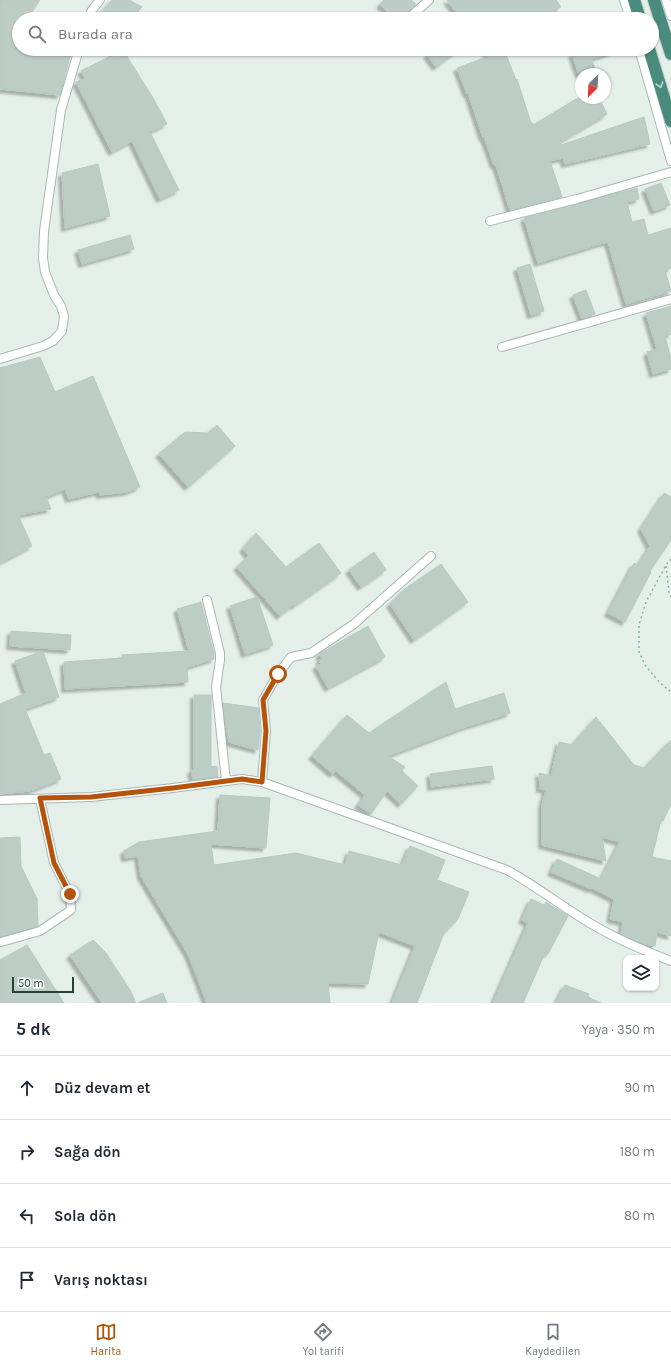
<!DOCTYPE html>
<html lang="tr">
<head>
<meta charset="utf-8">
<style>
  body { margin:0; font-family:Karla,sans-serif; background:#f2f2f3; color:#1f2937 }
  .controls { position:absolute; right:12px; bottom:12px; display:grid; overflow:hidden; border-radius:8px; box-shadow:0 1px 3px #0004 }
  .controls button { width:36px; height:36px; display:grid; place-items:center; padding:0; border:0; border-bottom:1px solid #e0e1e3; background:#fff; color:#1f2937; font:20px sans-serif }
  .compass { position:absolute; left:575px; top:68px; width:36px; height:36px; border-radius:50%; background:#fff; box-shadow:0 1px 3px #0004; rotate:204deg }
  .scale { position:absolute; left:12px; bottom:10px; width:62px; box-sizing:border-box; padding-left:4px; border:2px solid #22423a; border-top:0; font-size:11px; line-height:14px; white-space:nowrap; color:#22423a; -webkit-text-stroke:3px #f6fbf8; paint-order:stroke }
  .stop { position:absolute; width:12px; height:12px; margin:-9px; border:3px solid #b45309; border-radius:50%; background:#fff }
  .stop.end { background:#b45309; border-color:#fff; box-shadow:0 1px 4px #0008 }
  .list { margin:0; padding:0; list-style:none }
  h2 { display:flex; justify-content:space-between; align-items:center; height:52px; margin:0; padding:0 16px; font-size:17px }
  h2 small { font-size:13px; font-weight:400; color:#747a83 }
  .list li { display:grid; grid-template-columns:26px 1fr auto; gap:12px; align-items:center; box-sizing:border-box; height:64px; padding:0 16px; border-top:1px solid #e0e1e3 }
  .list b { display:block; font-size:15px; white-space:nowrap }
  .list em { font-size:13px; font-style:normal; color:#747a83 }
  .icon { flex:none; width:22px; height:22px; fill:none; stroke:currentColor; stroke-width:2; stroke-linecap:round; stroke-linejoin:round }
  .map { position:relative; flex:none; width:671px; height:1003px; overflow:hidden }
  .search { position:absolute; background:#fff; box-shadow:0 1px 3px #0004; left:12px; right:12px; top:12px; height:44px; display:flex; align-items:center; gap:10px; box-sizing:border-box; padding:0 14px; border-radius:22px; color:#747a83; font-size:15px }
  .sheet { height:308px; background:#fff }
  nav { display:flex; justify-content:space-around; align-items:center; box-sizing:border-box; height:56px; border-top:1px solid #e0e1e3; background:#fff; font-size:11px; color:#747a83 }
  nav a { display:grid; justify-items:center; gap:2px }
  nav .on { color:#b45309 }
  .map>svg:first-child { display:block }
  .building { fill:#bccdc6; stroke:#b6c9c2; filter:url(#shadow) }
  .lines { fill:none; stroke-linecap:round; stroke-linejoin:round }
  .minor-casing { stroke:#a7b8b2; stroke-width:10 }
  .trunk-casing { stroke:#c1cac8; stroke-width:14 }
  .path { stroke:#83b4a6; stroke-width:1.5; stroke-dasharray:2 3; stroke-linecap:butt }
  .minor { stroke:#fff; stroke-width:8 }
  .trunk { stroke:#498c7d; stroke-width:12 }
  .oneway { stroke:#c2dad3 }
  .route { stroke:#b45309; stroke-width:5 }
</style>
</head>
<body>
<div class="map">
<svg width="671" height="1003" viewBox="0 0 671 1003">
  <defs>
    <filter id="shadow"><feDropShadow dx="-3.5" dy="3.5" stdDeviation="1" flood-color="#0004"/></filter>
  </defs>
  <rect width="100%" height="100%" fill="#e5efea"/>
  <path class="building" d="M0 0H40L27 19H19V49H72L60 95 0 89Z
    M112 0H129L142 7 131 19H96Z
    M384 0H411L416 4 404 15 403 19H395L380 5Z
    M447 0H556L561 7 539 19H461Z
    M435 49H460L436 67 427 55Z
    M484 49H504L516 80 517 79 531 123H533V125L578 98H599L607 114 560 142 561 145 644 117 650 144 565 164 563 158 550 161 562 197 510 210 496 165H494L484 137 483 138 468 93 467 94 457 68 489 56Z
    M586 49H617L618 50 592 59 596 74H579L572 54Z
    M123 50 153 98 167 124 150 132 179 190 160 199 132 141 112 152 76 82 85 78 81 71Z
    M98 164 110 216 65 228 62 173Z
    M661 183 670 205 654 211 645 189Z
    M637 188 639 199 627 202 632 222 644 219 648 235 671 228V268L665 270 671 291 626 304 608 242 599 244 538 263 524 218Z
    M130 235 134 249 82 264 78 250Z
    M530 264 544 311 531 315 517 268Z
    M586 290 595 314 582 319 573 295Z
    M671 306V334L665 336 671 359V369L653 374 647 352 657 349 646 313Z
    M40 357 55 392 93 376 140 487 127 492 100 495 99 492 69 499 65 489 46 497 51 509 18 515 32 546 0 563V368Z
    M217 425 235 446 188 487 159 454 185 432 208 433Z
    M664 493 671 497V540L650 571 651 572 625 622 608 613 634 563 638 565 650 546 641 529Z
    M256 533 286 567 319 543 341 573 294 606 293 605 280 616 237 567 249 556 243 549Z
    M374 552 386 570 361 587 349 570Z
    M441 564 468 602 414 640 390 604 405 589Z
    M257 597 273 645 245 654 230 606Z
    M201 602 214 654V659L187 667 188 682 65 689 64 662 122 658V655L189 651 177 609Z
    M368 626 385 657 328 688 316 666 321 664 319 660 322 659 319 654Z
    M11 631 71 635 70 650 10 646Z
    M43 651 59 697 25 709 44 755 50 753 61 779 30 791 0 794V704L26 693 15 661Z
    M446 682 455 709 504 693 510 713 462 728 388 756 405 767 402 771 418 786 401 804 387 791 371 814 358 805 365 795 336 771 333 774 312 756 347 715 369 733Z
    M194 695H211V767L217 766 218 777 193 780 191 770 194 769Z
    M223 703 258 708 260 731 258 750 229 742 226 725Z
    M596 717 634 765 644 768 671 740V804L663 821 661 820 652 857 671 861V936L657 932 655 946 640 943 621 934 623 922 610 919 614 899 592 888 591 889 551 872 557 859 601 879 620 842 602 837 606 861 542 845V805L546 790 540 789 539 773 551 776 559 742 572 745Z
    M492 766 494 779 431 787 430 774Z
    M220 795 270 798 266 848 211 844 214 865 296 853 345 865 349 851 402 865 410 846 445 860 437 880 469 892 458 919 444 933 417 1003H392L415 946 379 932 368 984 328 983 330 1003H207L188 954 141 876 138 856 125 858 124 851 139 842 218 831Z
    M20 837 21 866 37 899 38 926 0 937V838Z
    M531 899 544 905 546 902 568 916 548 954 545 953 523 1003H493L528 923 522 920Z
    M93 940 106 953 130 990 136 1003H102L70 955Z
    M27 945 64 1003H0V960Z
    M565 985 589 994 588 997 601 1003H556Z
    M163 993 167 1003H139V1002Z"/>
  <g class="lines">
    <defs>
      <path id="minor" d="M624 0 630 19
        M666 0 671 16
        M88 19 92 10 100 0
        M408 19 429 0
        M639 49 671 161
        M490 221 577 199 671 172
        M502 347 671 299
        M0 359 43 346 53 341 62 331 64 316 61 306 54 295 45 272 43 258 44 231 61 110 79 49
        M207 600 220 653V660L216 687 226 781
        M262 782 266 731 263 700 278 674 291 657 311 653 354 624 431 556
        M0 800 91 797 173 788 242 779 262 782 507 870C538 887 565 909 595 926 620 941 645 951 671 961
        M1 942 40 931 71 910 70 894 54 863 40 799"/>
      <path id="trunk" d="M634 0 640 19
        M654 0 671 54
        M649 49 671 121"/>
    </defs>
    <use href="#minor" class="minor-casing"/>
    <use href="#trunk" class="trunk-casing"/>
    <path class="path" d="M671 559 666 565 646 602 639 625V652L645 665 660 683 671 692
      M666 566 669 593 671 597"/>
    <use href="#minor" class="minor"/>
    <use href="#trunk" class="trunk"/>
  </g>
  <defs><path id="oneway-chevron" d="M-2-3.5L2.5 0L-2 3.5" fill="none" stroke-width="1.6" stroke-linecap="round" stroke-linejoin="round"/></defs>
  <use class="oneway" href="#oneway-chevron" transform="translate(660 85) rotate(73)"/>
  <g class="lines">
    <path class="route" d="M70 894 54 863 40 798 91 797 173 788 242 779 262 782 266 731 263 700 278 674"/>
  </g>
</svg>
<div class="controls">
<button><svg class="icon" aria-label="layers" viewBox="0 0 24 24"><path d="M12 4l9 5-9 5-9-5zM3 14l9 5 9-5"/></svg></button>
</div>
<svg class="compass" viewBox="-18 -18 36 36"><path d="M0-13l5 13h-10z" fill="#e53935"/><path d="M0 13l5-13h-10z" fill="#747a83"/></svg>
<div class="scale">50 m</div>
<div class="stop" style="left:278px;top:674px"></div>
<div class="stop end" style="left:70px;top:894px"></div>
<div class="search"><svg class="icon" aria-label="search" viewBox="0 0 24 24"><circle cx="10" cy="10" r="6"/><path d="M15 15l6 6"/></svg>Burada ara</div>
</div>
<section class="sheet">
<h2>5 dk<small>Yaya · 350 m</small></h2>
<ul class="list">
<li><svg class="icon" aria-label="ahead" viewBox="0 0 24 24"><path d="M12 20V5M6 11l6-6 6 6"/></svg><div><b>Düz devam et</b></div><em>90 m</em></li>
<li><svg class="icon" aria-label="right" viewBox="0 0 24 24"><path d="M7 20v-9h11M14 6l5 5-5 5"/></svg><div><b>Sağa dön</b></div><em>180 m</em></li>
<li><svg class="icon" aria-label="left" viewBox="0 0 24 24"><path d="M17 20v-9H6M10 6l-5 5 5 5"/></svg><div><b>Sola dön</b></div><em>80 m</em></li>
<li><svg class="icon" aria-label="arrive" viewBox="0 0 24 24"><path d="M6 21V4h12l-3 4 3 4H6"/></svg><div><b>Varış noktası</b></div></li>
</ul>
</section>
<nav>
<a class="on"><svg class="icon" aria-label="map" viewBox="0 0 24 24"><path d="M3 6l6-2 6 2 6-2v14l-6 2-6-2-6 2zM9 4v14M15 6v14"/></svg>Harita</a>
<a><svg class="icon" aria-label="directions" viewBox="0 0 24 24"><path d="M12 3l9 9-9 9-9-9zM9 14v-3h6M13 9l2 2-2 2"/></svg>Yol tarifi</a>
<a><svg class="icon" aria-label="saved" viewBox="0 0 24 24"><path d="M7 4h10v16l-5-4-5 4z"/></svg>Kaydedilen</a>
</nav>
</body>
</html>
